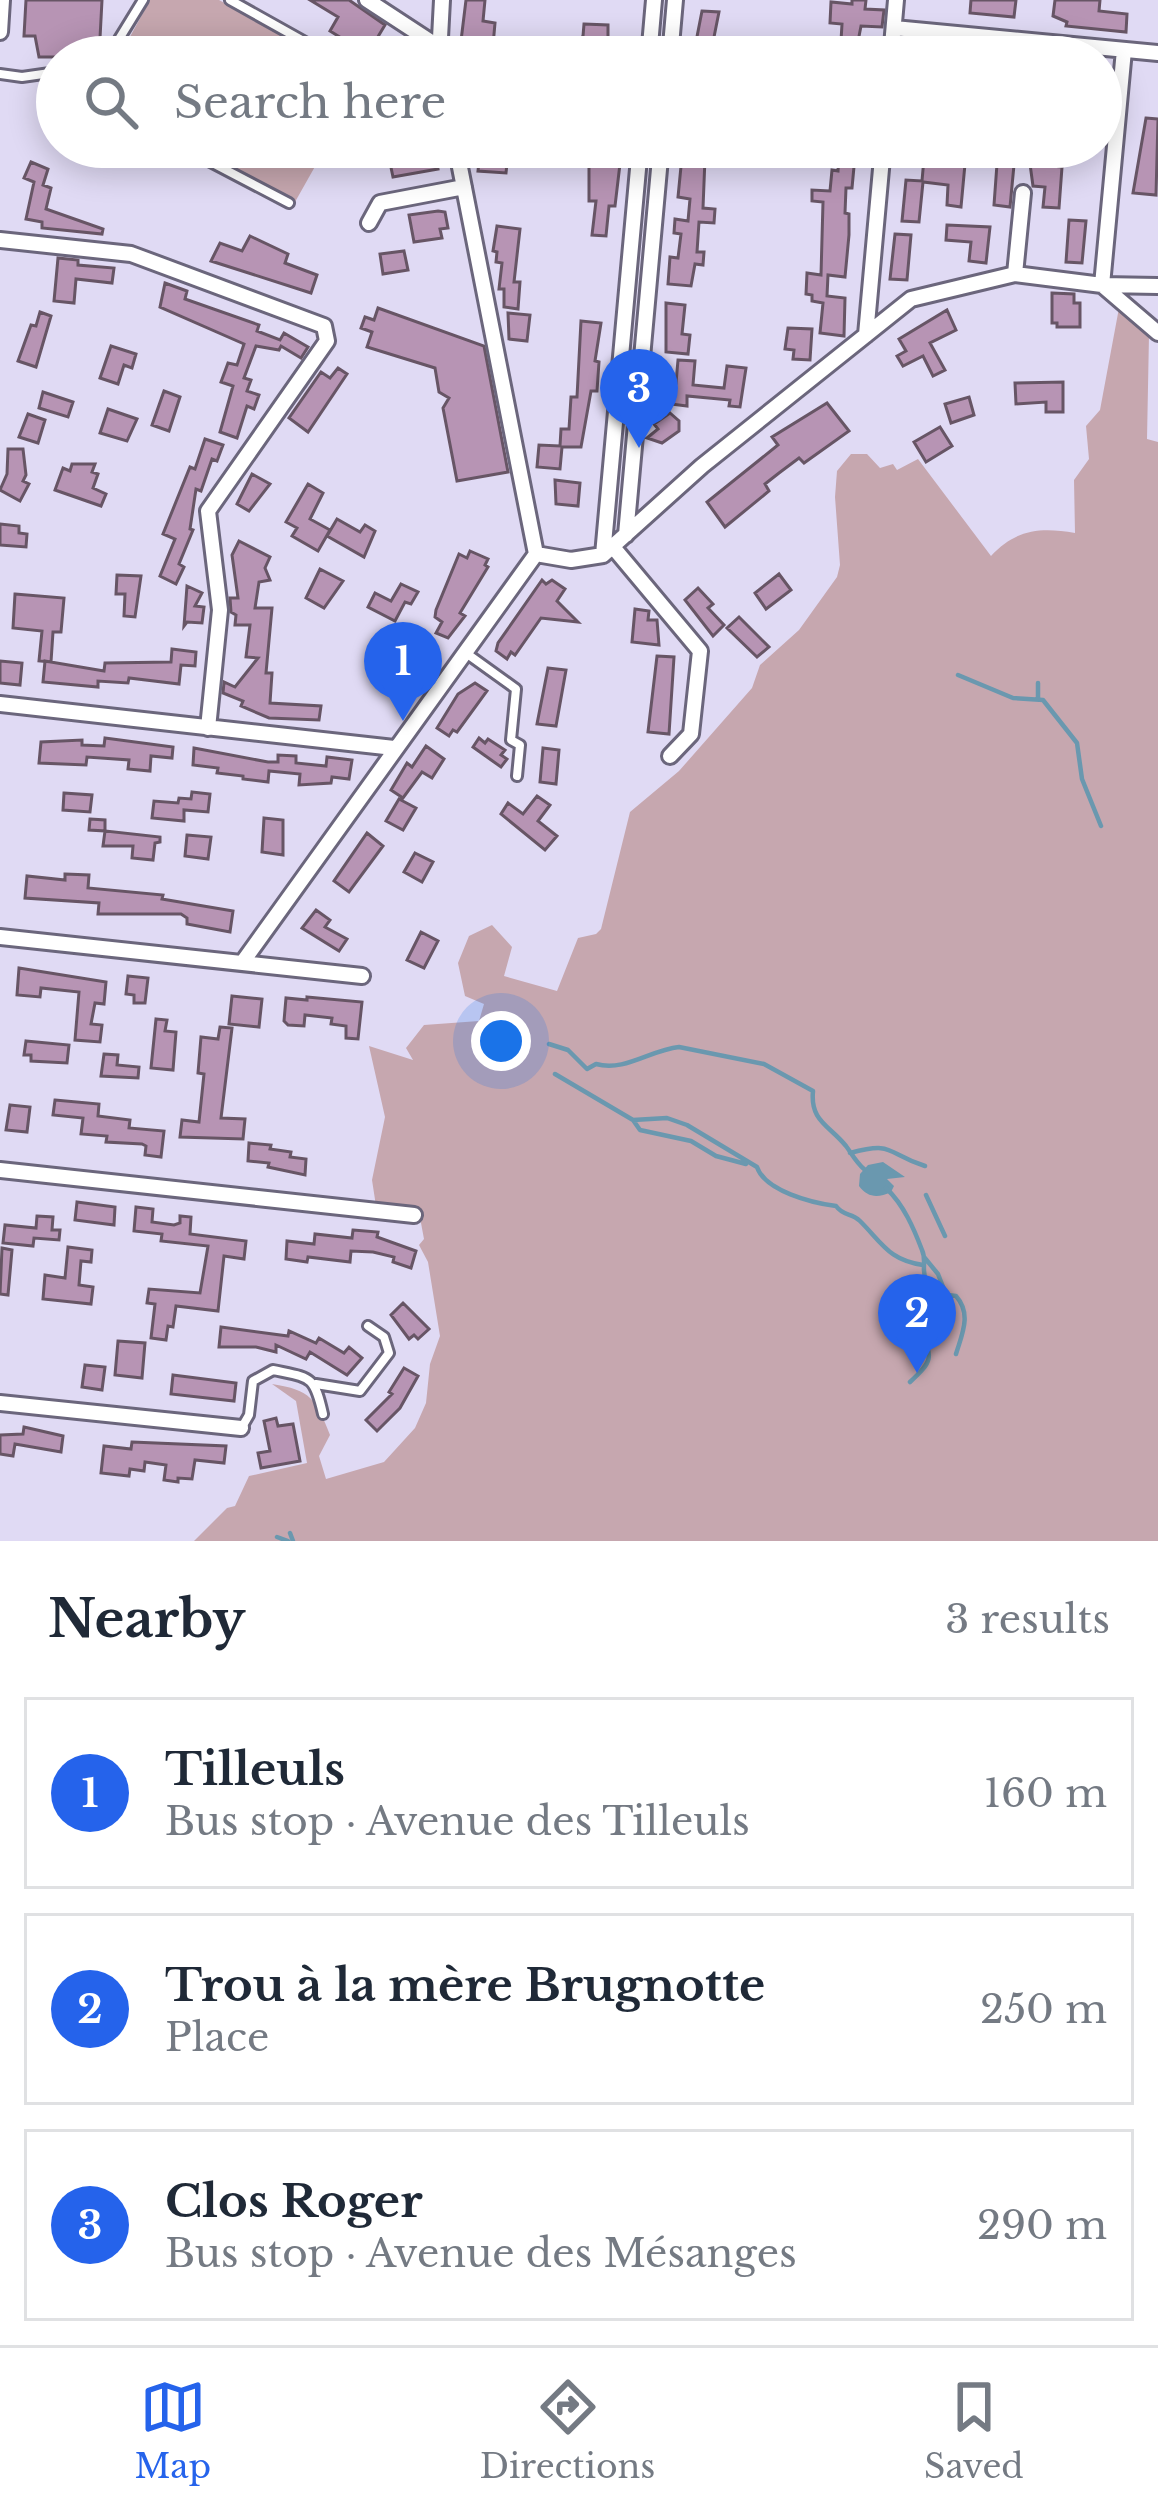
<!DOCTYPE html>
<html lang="en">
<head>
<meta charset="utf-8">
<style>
  body { margin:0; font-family:"Libre Baskerville",serif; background:#f6f6f7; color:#1f2937 }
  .you { position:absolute; left:501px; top:1041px; width:42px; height:42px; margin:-30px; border:9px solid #fff; border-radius:50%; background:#1a73e8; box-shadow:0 0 0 18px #1a73e833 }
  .badge { display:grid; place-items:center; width:78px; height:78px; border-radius:50%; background:#2563eb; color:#fff; font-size:39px; font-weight:700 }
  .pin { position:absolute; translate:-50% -99px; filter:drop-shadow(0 3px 6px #0008) }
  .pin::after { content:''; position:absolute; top:63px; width:42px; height:36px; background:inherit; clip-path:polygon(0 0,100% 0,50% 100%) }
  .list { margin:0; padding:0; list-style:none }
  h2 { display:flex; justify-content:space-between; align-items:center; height:156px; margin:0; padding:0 48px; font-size:51px }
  h2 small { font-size:39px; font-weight:400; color:#747a83 }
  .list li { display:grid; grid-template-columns:78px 1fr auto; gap:36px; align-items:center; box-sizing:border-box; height:192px; margin:0 24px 24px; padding:0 24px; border:3px solid #e0e1e3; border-radius:0px }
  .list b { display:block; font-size:45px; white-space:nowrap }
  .list p { margin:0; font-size:39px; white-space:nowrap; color:#747a83 }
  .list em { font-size:39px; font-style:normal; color:#747a83 }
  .icon { flex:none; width:66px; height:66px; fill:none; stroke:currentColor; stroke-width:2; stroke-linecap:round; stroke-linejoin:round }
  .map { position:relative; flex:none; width:1158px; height:1541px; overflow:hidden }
  .search { position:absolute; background:#fff; box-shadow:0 6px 30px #0003; left:36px; right:36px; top:36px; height:132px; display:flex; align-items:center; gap:30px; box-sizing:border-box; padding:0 42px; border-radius:66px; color:#747a83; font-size:45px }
  .sheet { height:804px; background:#fff }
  nav { display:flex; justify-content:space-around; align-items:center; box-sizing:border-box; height:168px; border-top:3px solid #e0e1e3; background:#fff; font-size:33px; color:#747a83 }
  nav a { display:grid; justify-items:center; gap:6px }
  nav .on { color:#2563eb }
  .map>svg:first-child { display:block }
  .green { fill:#c6a7af }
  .water { fill:#6a98af }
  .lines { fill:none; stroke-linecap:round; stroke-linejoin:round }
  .stream { stroke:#6a98af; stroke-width:4.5 }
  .building { fill:#b794b4; stroke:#675565; stroke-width:3 }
  .service-casing { stroke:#6b667c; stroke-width:14 }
  .minor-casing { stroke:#6b667c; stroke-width:20 }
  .service { stroke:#fff; stroke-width:8 }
  .minor { stroke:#fff; stroke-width:14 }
</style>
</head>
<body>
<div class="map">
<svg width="1158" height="1541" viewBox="0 0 1158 1541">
  <rect width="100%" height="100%" fill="#e0daf4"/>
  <path class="green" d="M150 0H219L323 57H119Z
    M194 147H326L295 202Z
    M1119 308H1128L1149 335 1147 439 1158 442V1541H194L227 1508 235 1506 249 1476 307 1463 296 1401 272 1384C311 1390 316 1399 330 1435L319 1456 326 1479 384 1462 415 1428 426 1403 430 1364 440 1336 428 1262 419 1245 424 1239 418 1207 376 1206 372 1180 385 1117 369 1046 413 1060 406 1048 424 1025 479 1021 484 1004 465 996 458 963 469 936 492 925 512 947 504 976 557 991 578 938 596 934 601 929 630 812 679 771 752 688 760 665 799 630 837 577 840 565 835 497 837 471 851 454H867L880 468 893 464 897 470 918 459 991 556C1016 529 1041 527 1075 533L1074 480 1089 459 1086 426 1100 410Z"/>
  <path class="water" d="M883 1162 905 1177 887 1179 894 1186 891 1192C878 1198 868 1198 859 1186L860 1174 868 1165Z"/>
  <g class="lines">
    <path class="stream" d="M958 675 1013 698 1043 700 1077 743 1082 779 1101 826
      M1038 683V698
      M549 1044 568 1050 587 1069 596 1064C625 1072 650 1050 679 1047L764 1064 813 1091C810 1121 829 1125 846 1146 852 1154 856 1162 864 1169
      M555 1074 633 1120 667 1118 687 1125 757 1167C765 1191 812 1203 836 1206 844 1217 851 1212 860 1221 883 1244 889 1260 923 1265
      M633 1120 640 1130 691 1141 716 1156 746 1164
      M850 1153C895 1141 885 1153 925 1166
      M886 1188C904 1205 914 1229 922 1250 927 1261 921 1269 926 1280L948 1295 956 1296C972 1314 962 1334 956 1354
      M926 1195 945 1236
      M924 1257 938 1274 945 1292
      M910 1382C934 1360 932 1358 921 1330L924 1316
      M290 1533 293 1541
      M277 1537 288 1541"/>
  </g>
  <path class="building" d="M26 0H102L99 57H39L35 36H24Z
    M310 0H349L385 25 376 40 390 48 384 57H372L330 31 338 17Z
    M466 0H485L483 21 495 23 492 57H459Z
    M852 0H866L865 9 884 10 882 27 861 26 855 57H840L842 24 830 23 831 2 852 4Z
    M971 0H1016L1014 17 970 13Z
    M1055 0H1100L1099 11 1127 14 1126 32 1066 26 1067 22 1053 16Z
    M702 11 719 12 711 52H694Z
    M584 24 608 25V50L582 48 578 41 583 36Z
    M1146 118 1158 119 1156 195 1133 193Z
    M622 147 615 206H609L606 236 592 235 596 201H589V148Z
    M925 147 959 148V151L970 152 969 164H965L961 207 947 205 948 185 923 182 919 222 902 221 906 180 922 181Z
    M423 151 424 156 435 153 438 169 393 177 389 158Z
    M480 151 508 154 506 173 478 171Z
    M839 154 855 156 852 188H846L845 213 849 214V235L845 277 828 275 827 296 845 298 844 336 820 333 823 303 812 301V295L806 294 807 273 821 275 823 202 812 201V190L830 191 832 170 838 171Z
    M682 156 705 158 703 208 715 209 714 223 699 222 697 252H704L703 265 695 264 691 286 668 284 670 257 678 258 681 234 674 233 675 219 688 221 690 199 678 197Z
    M31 162 48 169 43 185 51 188 46 209 103 229 102 234 42 228V222L26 219 34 182 24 178Z
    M997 164 1014 165 1010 207 994 205Z
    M1030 164 1062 167 1059 208 1043 207 1045 187 1033 186Z
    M438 211 445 212 448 228 440 229 442 238 414 242 409 215Z
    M1069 220 1086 221 1082 263 1066 262Z
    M947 225 990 227 986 263 969 261 971 242 946 240Z
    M497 226 520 229 514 282H520L518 309 504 307V289H499L502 263 496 262 497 252 493 251Z
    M895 234 911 235 907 280 890 279Z
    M250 236 288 254 285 263 317 275 311 293 211 261 220 243 242 251Z
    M404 251 408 270 383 274 380 254Z
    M58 258 78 260V265L114 268 112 283 76 279 74 303 54 301Z
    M165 283 187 291 185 299 259 325 257 331 280 340 284 333 308 347 301 358 281 346 279 350 256 346 244 378 251 380 247 391 259 395 254 409 247 406 237 438 220 432 233 386 221 382 228 363 237 365 244 344 160 307Z
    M1052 293 1074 294V303H1080V327H1057V323H1052Z
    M666 303 685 305 682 334 690 335 688 354 666 352Z
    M378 308 484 346 508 472 457 481 443 408 449 398 439 392 435 368 367 347 372 332 361 328 365 317 374 320Z
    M947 310 956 330 930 343 945 370 933 376 923 356 903 366 897 356 906 351 899 339Z
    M40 312 51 316 36 367 18 361 31 325 36 326Z
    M508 313 530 315 527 341 509 339Z
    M581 321 601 323 595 361 599 362 597 391H591L581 447H562L560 469 537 467 539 445 560 446 561 429H569L571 397H577Z
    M788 328 812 329 810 360 793 359 794 350 785 349Z
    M111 346 136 354 132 368 124 365 118 384 100 378Z
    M678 360 695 361 693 385 724 388 727 366 746 368 740 407 729 406 730 400 687 396V406L663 403 665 382 676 383Z
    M338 368 347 374 308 432 289 418 321 372 330 378Z
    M1063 382V412H1046V402L1016 404 1015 383Z
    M164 391 180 397 169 431 152 425Z
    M43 392 73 402 68 417 39 408Z
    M969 397 974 415 951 423 945 404Z
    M827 403 849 431 804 463 799 458 779 473 765 484 769 491 725 527 707 502 778 445 772 437Z
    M108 409 137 419 127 441 100 433Z
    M670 413 679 421V431L662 443 647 438 658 429 654 424Z
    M28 414 45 420 38 443 19 437Z
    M940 427 952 446 926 462 914 442Z
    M205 439 223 445 217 461 212 459 201 491 196 489 190 529 193 530 179 564 184 567 176 584 160 576 175 539 163 534 190 467 195 469Z
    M8 449H23L26 475 23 481 29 484 20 501 0 490 7 474Z
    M72 464H95L92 472 98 474 93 488 106 494 101 506 55 490 63 468 70 471Z
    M252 474 270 484 249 511 237 504Z
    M555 480 580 483 578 506 556 504Z
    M308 484 323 493 310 519 330 530 318 551 292 536 297 528 286 522Z
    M337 519 360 532 365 525 375 531 364 557 327 536Z
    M0 524 19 526V533L27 534 26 547 0 545Z
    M239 541 270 557 265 568 270 580 259 582 255 608H272L266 673H272L270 703 321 706 319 720 269 718 241 706 243 701 223 693 224 682 235 687 258 658 246 657 250 625H235L236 615 231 612 230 598H238L232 555Z
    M470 551 488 559 485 565 488 567 460 613 465 616 448 638 436 633 442 622 435 617 436 610 459 554 467 558Z
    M320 569 343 581 324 608 306 598Z
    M779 574 791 590 766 609 755 593Z
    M117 575 141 576 135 617 124 616 125 594H116Z
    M542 580 546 584 552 580 565 589 557 601 578 622 541 618 515 655 511 652 507 659 496 651 498 643Z
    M401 584 418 592 411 604 405 602 395 621 368 607 375 593 391 601Z
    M187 586 202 593 195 606 204 607 202 623 187 622 184 626Z
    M698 588 713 604 708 608 724 625 713 636 685 600Z
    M15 594 64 598 61 632H53L51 662 39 661 42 631 13 628Z
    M635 609 649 611 648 620H657L659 645 632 642Z
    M739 617 769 647 757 657 727 628Z
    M415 632 432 641 408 685 386 674 394 658 399 661Z
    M172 649 196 652 195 666 181 665 179 684 129 678 128 683 98 681V687L43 682 45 661 104 671 105 663 171 662Z
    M657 656 674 657 669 734 648 732Z
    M0 661 22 663 20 685 0 683Z
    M548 668 566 670 556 726 537 724Z
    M475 683 487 691 457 732 453 730 449 736 437 728 458 694Z
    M105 738 173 747 172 758 151 756 150 771 128 769 129 760 87 757 86 765 39 763 41 742 82 740V745L104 746Z
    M479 738 485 743 488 739 505 750 501 755 507 759 501 767 473 747Z
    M426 746 444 759 432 778 422 772 403 798 391 790 407 763 412 767Z
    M194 748 268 762H278V755L296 756V763L326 766 327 757 352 760 349 779 332 777 331 783 299 785 300 774 269 771 268 782 243 779V776L217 773 218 768 193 765Z
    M543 748 559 750 556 784 540 782Z
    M192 792 210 794 208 812 184 810V821L152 818 154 801 178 803 179 798 191 799Z
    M64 793 92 795 90 812 63 810Z
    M537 796 550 805 538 821 557 836 545 850 501 814 508 803 523 814Z
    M399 799 416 808 403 830 386 821Z
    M264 818 283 820V855L262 852Z
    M90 819 105 820V831L160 837V842L155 843 153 860 132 858 133 846H103L105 831 89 830Z
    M367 833 383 846 349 892 334 881Z
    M187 835 211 837 208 859 185 856Z
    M415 853 433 862 422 882 404 872Z
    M65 874 89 875 88 888 163 895 162 899 233 911 230 932 187 924V918L181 914H98L99 903 25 898 27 876 65 880Z
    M316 910 330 920 325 927 347 939 339 951 302 928Z
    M421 932 438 941 424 968 407 960Z
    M19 968 106 982 104 1004 95 1003 91 1024 102 1025 100 1042 75 1040 79 992 41 988 40 997 17 995Z
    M128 976 148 978 145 1003H134V995L126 994Z
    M232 996 262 999 259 1027 229 1024Z
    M307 997 362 1002 358 1039 346 1038V1026L331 1024 332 1018 305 1015 304 1026 288 1025 284 1021 286 998 307 1000Z
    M156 1019 167 1020 165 1031 176 1032 173 1070 151 1068Z
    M220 1027 232 1028 221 1118 245 1119 243 1139 180 1137 182 1120 199 1122 204 1074 198 1073 201 1037 218 1039Z
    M26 1041 69 1045 67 1063 31 1061V1055H24Z
    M104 1054 118 1055 117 1065 139 1067 138 1078 101 1076Z
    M55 1100 99 1104 98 1116 130 1120 129 1128 164 1131 161 1157 145 1155 146 1146 142 1144 106 1142 107 1136 81 1134 83 1118 53 1115Z
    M10 1105 30 1107 27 1132 6 1130Z
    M249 1143 271 1145 270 1149 291 1152 290 1157 306 1159 305 1175 268 1167 269 1163 248 1161Z
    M77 1202 115 1207 114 1225 75 1220Z
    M136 1207 153 1209 152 1222 174 1225 180 1223V1216L191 1217 190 1234 246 1241 244 1259 224 1256 218 1311 176 1306 173 1327 168 1326 166 1340 151 1338 155 1304 147 1303 149 1289 200 1293 208 1246 161 1241 162 1234 134 1231Z
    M37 1216 53 1217 52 1230H60L59 1240 34 1238 33 1246 3 1243 5 1225 36 1228Z
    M353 1230 378 1232 377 1237 416 1251 411 1268 393 1262 394 1257 373 1252 351 1251 350 1262 308 1257 307 1262 286 1259 287 1241 314 1244 315 1234 352 1238Z
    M68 1247 92 1250 91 1262 81 1261 79 1285 93 1287 91 1304 43 1299 45 1275 65 1278Z
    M2 1248 12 1250 8 1295 0 1294Z
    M403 1303 429 1329 418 1339 414 1335 409 1339 391 1315Z
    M221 1327 288 1336 289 1331 316 1343 319 1338 344 1353 349 1347 362 1358 347 1375 310 1352 306 1359 276 1345V1352L256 1347H219Z
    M118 1341 145 1343 142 1378 115 1375Z
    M85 1365 105 1367 102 1390 82 1387Z
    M404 1368 418 1376 400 1408 377 1431 366 1420 392 1394 389 1392Z
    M173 1375 236 1383 234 1401 171 1394Z
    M276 1418 278 1426 293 1424 300 1461 261 1468 258 1453 270 1451 264 1421Z
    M24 1427 63 1436 61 1452 15 1444 13 1456 0 1454V1435L23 1434Z
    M132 1442 226 1446 224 1463 195 1460 192 1479 178 1478V1482L164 1480 166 1465 145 1462 144 1471 130 1469 129 1476 101 1473 104 1446 131 1449Z"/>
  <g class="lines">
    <defs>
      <path id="service" d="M230 0 332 57
        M108 57 143 0
        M0 74 22 77 57 72
        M182 147 289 203
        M466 653 516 689 511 740 520 745 517 776
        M316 1384 360 1391 389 1353 384 1337 368 1326
        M242 1427 249 1415 253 1381 273 1370C311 1378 314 1375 323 1414"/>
      <path id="minor" d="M367 0 439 47
        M894 28 1158 53
        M0 32 2 0
        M1124 50 1102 285 1158 286
        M439 57 442 0
        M649 57 654 0
        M670 57 675 0
        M891 57 896 0
        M456 147 536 554
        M369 223 380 203 464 187
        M0 240 131 254 324 326 327 341 208 511 220 610 208 728
        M1015 274 1023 193
        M866 335 883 147
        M626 535 661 147
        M613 547 700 651 691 734 670 756
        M536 554 571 560 603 555 702 466 911 299 1015 274 1102 285 1158 333
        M603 555 640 147
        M0 704 394 748
        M0 937 362 976
        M242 963 536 554
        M0 1170 414 1215
        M0 1403 241 1428"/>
    </defs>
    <use href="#service" class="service-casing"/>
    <use href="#minor" class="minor-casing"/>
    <use href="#service" class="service"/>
    <use href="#minor" class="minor"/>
  </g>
</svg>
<div class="you"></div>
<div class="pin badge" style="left:403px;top:721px">1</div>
<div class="pin badge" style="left:917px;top:1373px">2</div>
<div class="pin badge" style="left:639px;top:448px">3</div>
<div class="search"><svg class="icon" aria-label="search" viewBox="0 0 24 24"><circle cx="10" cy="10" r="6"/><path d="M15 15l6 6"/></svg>Search here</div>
</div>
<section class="sheet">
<h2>Nearby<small>3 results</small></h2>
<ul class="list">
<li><span class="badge">1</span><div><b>Tilleuls</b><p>Bus stop · Avenue des Tilleuls</p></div><em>160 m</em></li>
<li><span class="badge">2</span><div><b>Trou à la mère Brugnotte</b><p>Place</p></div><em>250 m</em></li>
<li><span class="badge">3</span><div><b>Clos Roger</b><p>Bus stop · Avenue des Mésanges</p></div><em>290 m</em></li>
</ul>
</section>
<nav>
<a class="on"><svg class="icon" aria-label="map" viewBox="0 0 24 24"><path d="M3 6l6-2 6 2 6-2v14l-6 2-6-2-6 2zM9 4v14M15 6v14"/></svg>Map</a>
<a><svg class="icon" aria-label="directions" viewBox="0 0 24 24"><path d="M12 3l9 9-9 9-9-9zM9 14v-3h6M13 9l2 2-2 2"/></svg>Directions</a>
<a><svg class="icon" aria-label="saved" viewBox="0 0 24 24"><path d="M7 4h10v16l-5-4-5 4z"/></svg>Saved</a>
</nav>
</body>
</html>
